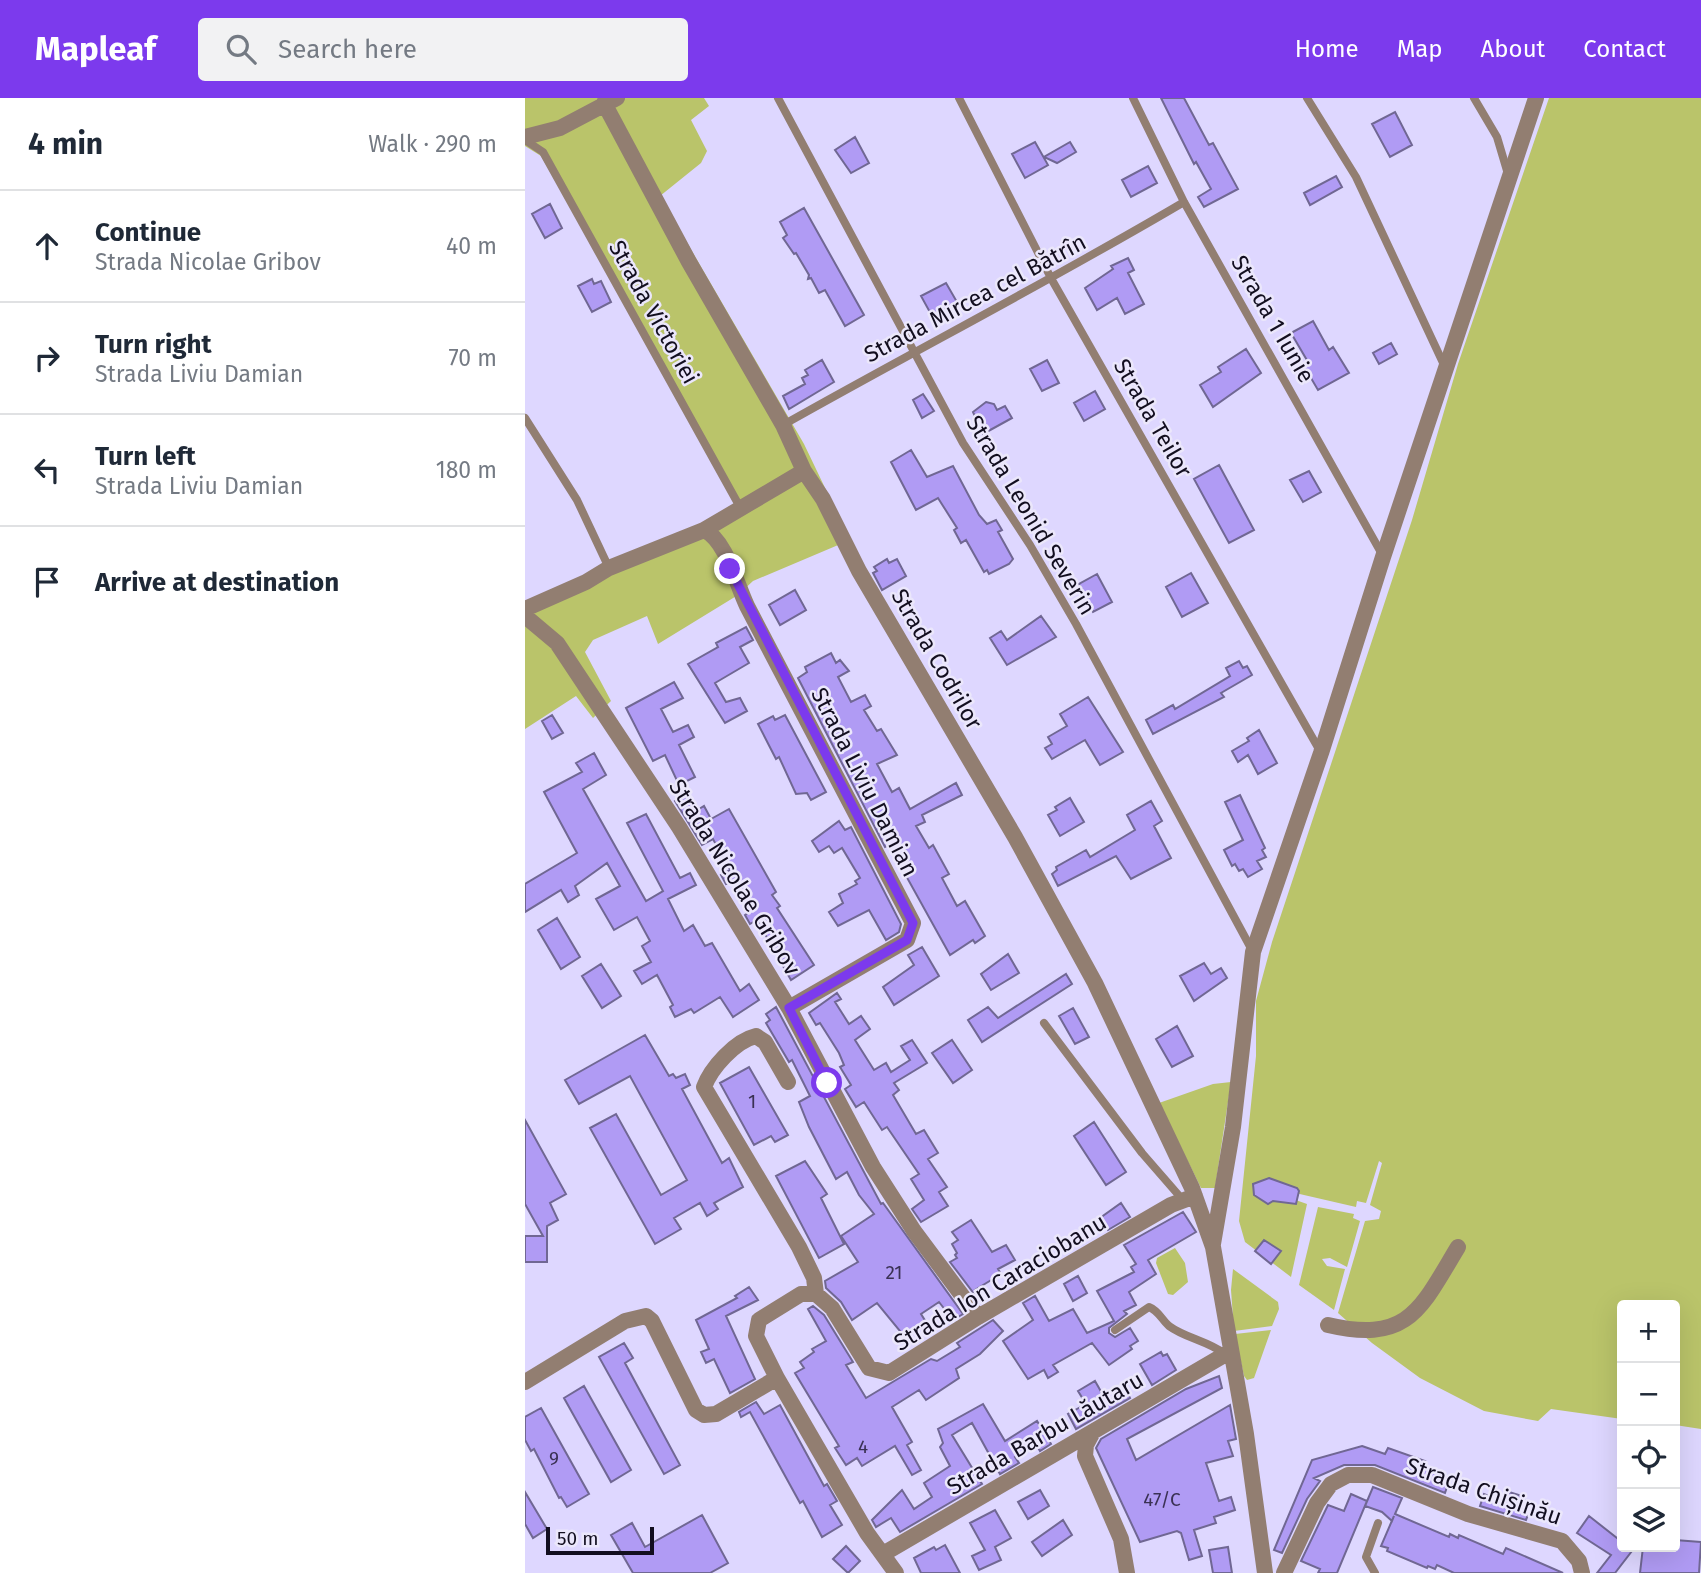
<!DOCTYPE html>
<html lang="en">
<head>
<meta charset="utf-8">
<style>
  body { margin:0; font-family:"Fira Sans",sans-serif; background:#f2f2f3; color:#1f2937 }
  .controls { position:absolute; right:21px; bottom:21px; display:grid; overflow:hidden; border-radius:7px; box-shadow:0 7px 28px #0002 }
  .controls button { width:63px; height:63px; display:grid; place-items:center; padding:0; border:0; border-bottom:2px solid #e0e1e3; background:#fff; color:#1f2937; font:35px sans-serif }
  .scale { position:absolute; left:21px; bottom:18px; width:108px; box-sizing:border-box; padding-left:7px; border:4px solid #120e1f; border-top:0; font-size:19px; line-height:24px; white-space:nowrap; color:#120e1f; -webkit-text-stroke:5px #ebe7fb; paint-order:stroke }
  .stop { position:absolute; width:21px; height:21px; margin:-16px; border:5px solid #7c3aed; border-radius:50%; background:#fff }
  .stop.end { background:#7c3aed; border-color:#fff; box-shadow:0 2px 7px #0008 }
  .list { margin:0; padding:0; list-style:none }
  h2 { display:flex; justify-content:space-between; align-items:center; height:91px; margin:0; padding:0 28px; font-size:30px }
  h2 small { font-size:23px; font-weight:400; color:#747a83 }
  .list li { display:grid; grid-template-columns:46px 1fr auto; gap:21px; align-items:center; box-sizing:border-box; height:112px; padding:0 28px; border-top:2px solid #e0e1e3 }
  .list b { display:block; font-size:26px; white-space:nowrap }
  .list p { margin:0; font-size:23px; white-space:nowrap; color:#747a83 }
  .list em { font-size:23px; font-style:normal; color:#747a83 }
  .icon { flex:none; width:38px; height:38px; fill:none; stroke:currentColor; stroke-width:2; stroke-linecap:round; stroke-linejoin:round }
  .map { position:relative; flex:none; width:1176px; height:1475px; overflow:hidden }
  header { display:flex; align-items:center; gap:42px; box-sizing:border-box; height:98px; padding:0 35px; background:#7c3aed; color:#fff }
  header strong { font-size:33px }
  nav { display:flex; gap:38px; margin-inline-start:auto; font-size:24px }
  .search { width:490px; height:63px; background:#f2f2f3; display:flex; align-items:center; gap:18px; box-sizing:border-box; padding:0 24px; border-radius:7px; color:#747a83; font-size:26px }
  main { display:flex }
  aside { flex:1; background:#fff }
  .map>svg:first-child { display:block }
  .green { fill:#bac46a }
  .building { fill:#b09bf4; stroke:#706793; stroke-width:2 }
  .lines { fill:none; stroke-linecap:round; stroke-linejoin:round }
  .service { stroke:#927e71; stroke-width:8 }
  .minor { stroke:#927e71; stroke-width:16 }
  .route { stroke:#7c3aed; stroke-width:9 }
  .labels { text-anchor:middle; stroke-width:5; stroke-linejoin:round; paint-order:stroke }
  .number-label { font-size:19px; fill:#3a3154 }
  .street-label { font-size:23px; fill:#120e1f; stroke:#ebe7fb }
</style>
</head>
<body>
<header>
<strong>Mapleaf</strong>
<div class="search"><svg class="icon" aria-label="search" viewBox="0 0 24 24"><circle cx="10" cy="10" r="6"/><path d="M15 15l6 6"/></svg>Search here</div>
<nav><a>Home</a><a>Map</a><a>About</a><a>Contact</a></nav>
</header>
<main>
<aside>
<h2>4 min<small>Walk · 290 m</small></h2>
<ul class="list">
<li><svg class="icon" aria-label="ahead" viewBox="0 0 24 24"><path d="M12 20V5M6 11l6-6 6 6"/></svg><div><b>Continue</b><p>Strada Nicolae Gribov</p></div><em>40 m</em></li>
<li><svg class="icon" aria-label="right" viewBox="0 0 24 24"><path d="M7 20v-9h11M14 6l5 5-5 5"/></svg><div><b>Turn right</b><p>Strada Liviu Damian</p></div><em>70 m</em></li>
<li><svg class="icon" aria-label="left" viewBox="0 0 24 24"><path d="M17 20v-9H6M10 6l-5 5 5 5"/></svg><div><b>Turn left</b><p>Strada Liviu Damian</p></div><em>180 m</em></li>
<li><svg class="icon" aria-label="arrive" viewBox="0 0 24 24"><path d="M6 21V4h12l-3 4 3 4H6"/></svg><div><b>Arrive at destination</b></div></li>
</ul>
</aside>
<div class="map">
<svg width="1176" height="1475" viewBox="0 0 1176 1475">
  <rect width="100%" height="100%" fill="#ded7ff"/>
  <path class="green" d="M0 0H179L184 8 166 22 182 53 176 65 135 98 279 346 325 442 228 483 213 497 133 546 122 518 68 542 60 554 86 603 68 620 51 598 0 631V505L219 413 16 58 0 48Z
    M1024 0H1176V1331L1150 1327V1207H1097V1321L1026 1311 1013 1323 959 1313 895 1280 847 1245 813 1215 840 1123 854 1121 856 1113 845 1107 857 1065 854 1063 841 1105 832 1103 831 1109 766 1094 765 1100 782 1106 766 1179 720 1144 714 1123 731 958V903L747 844 887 422 933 266Z
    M706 984 690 1090H676L634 1005 688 986Z
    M793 1109 829 1116 828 1120 835 1123 822 1169 805 1160 797 1161 802 1168 820 1171 809 1212 774 1187Z
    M650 1150 660 1165 663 1184 648 1197 643 1196 631 1165 632 1160Z
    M708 1171 753 1204 754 1211 747 1228 709 1233 706 1192Z
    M746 1232 729 1280 722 1282 719 1278 710 1236Z"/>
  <path class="building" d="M636 0H659L684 47 688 45 713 91 679 109 673 99 686 91 671 64 669 66Z
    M870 14 887 47 865 59 847 26Z
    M330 39 344 65 326 75 310 52Z
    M510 44 523 67 500 80 487 56Z
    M545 44 551 54 532 65 519 59Z
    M623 68 632 85 606 99 597 82Z
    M811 78 817 89 785 107 779 95Z
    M25 106 37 130 20 140 7 116Z
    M279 110 339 217 320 228 300 192 294 195 286 180 283 181 284 177 271 155 269 156 258 140 262 137 255 124Z
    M603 160 609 172 603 175 619 206 600 216 592 200 572 212 560 190 588 171 586 168Z
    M67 181 69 186 76 183 86 204 67 214 53 188Z
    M421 185 432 204 407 218 396 198Z
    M788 223 804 252 808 249 824 275 793 292 786 280 777 285 770 272 783 264 766 235Z
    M866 245 872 256 854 266 848 255Z
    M721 251 736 275 688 309 675 287 696 274 693 269Z
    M297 262 309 284 264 311 258 298 280 286 277 280 283 277 280 272Z
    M522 262 534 285 517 293 505 271Z
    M570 293 580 311 559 323 549 305Z
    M398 296 409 313 397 320 388 302Z
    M461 304 469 306 472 312 480 308 487 320 458 336 448 314Z
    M386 352 402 379 428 368 454 417 462 426 471 422 477 432 473 434 488 461 484 466 464 476 462 472 459 474 441 442 436 445 429 432 432 430 413 400 391 412 366 364Z
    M694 367 729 432 704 445 669 381Z
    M784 373 796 394 778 404 765 382Z
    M362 461 364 465 372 461 381 478 357 492 348 475 352 473 349 469Z
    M666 475 683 505 657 519 641 489Z
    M572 476 587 504 568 514 554 486Z
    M270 492 281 512 255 527 244 507Z
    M516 518 531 539 482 567 465 540 476 533 482 542Z
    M221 529 228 542 215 549 224 565 190 585 201 604 215 600 222 613 200 625 163 566 193 549 191 545Z
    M306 555 311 565 315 562 324 573 313 579 326 604 340 597 346 608 339 612 352 633 356 631 372 657 352 666 367 694 374 690 385 711 431 685 437 697 397 717 400 724 391 728 404 750 408 747 424 776 417 780 432 808 440 803 460 838 450 845 448 842 425 857 364 747 360 749 273 580 282 574 280 569Z
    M714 563 718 570 722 568 727 577 696 595 699 599 628 636 621 622 648 607 650 611 705 578 701 570Z
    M149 584 158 600 136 611 148 634 163 627 169 639 154 647 170 679 154 687 140 657 128 663 101 610Z
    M563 599 598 654 575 667 560 642 527 661 520 650 527 646 523 639 542 628 535 616Z
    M27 617 38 635 27 641 17 623Z
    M260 617 301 694 286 702 282 695 271 696 254 659 251 661 233 626 248 618 250 622Z
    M734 632 752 665 733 676 723 657 713 664 707 653 724 643 722 640Z
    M69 655 81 677 58 691 121 803 138 793 102 725 121 716 155 780 165 775 171 787 143 801 159 833 168 827 180 848 187 845 215 893 224 886 234 902 208 919 195 899 169 915 166 911 150 919 145 909 148 907 132 877 117 886 109 873 126 864 117 848 125 843 112 819 89 832 71 801 95 788 82 765 50 788 54 797 43 804 36 792 0 814V786L52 755 19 694 57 674 51 665Z
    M162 695 174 711 179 708 186 721 204 711 251 794 247 797 255 808 252 810 289 867 266 882 232 822 225 826 220 817 227 812 209 784 201 786 196 777 205 772 188 741 177 747 150 703Z
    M715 697 740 750 737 752 741 759 732 763 737 771 723 779 718 771 714 773 710 766 707 768 699 752 718 742 700 704Z
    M545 700 559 724 535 738 523 717 532 712 530 709Z
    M626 703 637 723 629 728 646 760 606 781 591 758 533 788 527 776 532 772 531 769 561 752 565 759 610 732 602 717Z
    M314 723 320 732 326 729 376 826 374 834 361 842 344 812 313 828 304 814 318 805 314 796 332 786 330 783 335 780 317 750 309 755 304 748 294 754 287 743Z
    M32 820 55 859 36 871 13 832Z
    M397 849 414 878 369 907 358 889 389 867 383 857Z
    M483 856 494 875 466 892 456 876Z
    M679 865 686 876 696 870 702 880 669 903 655 878Z
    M76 866 96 898 77 910 57 878Z
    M541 876 547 886 457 944 443 922 463 909 473 920Z
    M312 895 316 901 310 904 324 926 336 918 345 931 330 942 349 972 361 965 366 974 385 962 376 948 387 942 402 965 369 985 374 992 368 997 391 1036 399 1032 413 1055 403 1061 422 1089 414 1094 423 1108 396 1124 387 1111 399 1102 386 1081 394 1076 362 1029 357 1032 339 1004 331 1009 320 991 326 987 315 969 319 967 314 955 295 925 291 927 284 915Z
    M251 909 356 1106 358 1105 438 1216 428 1222 414 1204 396 1216 401 1224 379 1238 352 1205 327 1222 316 1204 301 1190 300 1183 333 1164 316 1138 349 1116 334 1097 322 1074 311 1081 284 1029 274 1004 285 998 267 962 264 964 241 925 245 922 241 916Z
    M548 910 564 939 550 946 534 918Z
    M652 928 668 958 647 969 631 941Z
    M120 937 144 978 148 976 151 980 160 976 165 987 157 991 197 1065 204 1060 218 1089 189 1105 193 1111 182 1118 175 1105 149 1120 156 1131 130 1146 65 1030 91 1016 136 1097 162 1082 105 978 54 1006 40 982Z
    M427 942 447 972 428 985 407 955Z
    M224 969 263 1037 250 1044 246 1038 229 1047 195 985Z
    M0 1022 41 1096 25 1105 33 1122 22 1128V1164H0V1138H18L0 1106Z
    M569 1024 601 1074 581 1087 549 1038Z
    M280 1063 302 1096 296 1100 319 1146 294 1160 251 1078Z
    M744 1080 772 1090 774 1093 771 1106 748 1103 743 1106 729 1097 728 1086Z
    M596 1105 605 1119 583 1132 575 1120Z
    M658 1114 671 1134 623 1162 631 1176 604 1194 611 1207 599 1213 602 1216 584 1230V1235L590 1239 605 1230 613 1243 605 1248 607 1251 584 1267 567 1245 528 1267 533 1274 523 1280 519 1272 503 1281 478 1243 508 1222 498 1205 510 1198 524 1223 548 1211 562 1235 589 1223 572 1193 609 1174 606 1169 611 1166 599 1147Z
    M446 1122 467 1154 481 1147 490 1162 473 1171 476 1176 450 1192 455 1199 453 1201 425 1164 432 1160 430 1157 432 1155 427 1146 433 1142 427 1134Z
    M739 1142 756 1153 746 1166 730 1153Z
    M553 1178 562 1195 548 1203 539 1186Z
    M224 1189 233 1202 201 1218 230 1281 205 1295 189 1261 181 1265 176 1254 184 1251 171 1222 212 1200 210 1198Z
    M288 1208 299 1217 328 1264 321 1267 341 1300 406 1261 412 1263 435 1249 432 1245 468 1222 478 1233 455 1256 431 1271 434 1280 401 1302 394 1292 367 1309 387 1344 382 1347 396 1372 387 1377 370 1348 337 1368 332 1360 321 1367 310 1350 314 1348 270 1275 279 1270 275 1264 289 1254 287 1251 301 1243 283 1211Z
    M99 1245 108 1260 100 1265 155 1367 139 1376 74 1259Z
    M636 1254 638 1258 642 1256 651 1272 627 1287 615 1266Z
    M694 1278 697 1290 602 1341 611 1362 705 1307 711 1341 703 1343 708 1358 681 1365 694 1403 706 1399 710 1412 689 1419 691 1425 669 1432 677 1458 664 1462 656 1435 652 1433 615 1444 571 1350 576 1341 661 1291Z
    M570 1283 582 1304 601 1292 605 1300 551 1331 543 1316 561 1306 553 1293Z
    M59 1288 106 1372 86 1384 39 1300Z
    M231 1304 239 1316 255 1307 299 1388 302 1386 312 1403 305 1407 317 1427 297 1439 278 1403 275 1405 225 1314 216 1319 214 1314Z
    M458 1306 480 1343 512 1323 526 1346 515 1353 511 1346 490 1359 494 1365 475 1376 447 1325 427 1337 457 1386 375 1434 366 1420 351 1429 347 1422 377 1392 389 1411 407 1399 399 1385 425 1368 415 1349 418 1345 413 1331Z
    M16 1310 64 1396 42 1409 36 1399 34 1400 9 1351 6 1353 0 1342V1319Z
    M837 1348 860 1356 863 1350 900 1363 896 1370 925 1380 920 1395 850 1367H819L789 1380 795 1383 782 1401 757 1455 749 1452 787 1362Z
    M848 1389 877 1400 870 1416 924 1439 925 1436 933 1440 934 1437 978 1456 981 1450 1038 1475H929L912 1467 910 1471 903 1468 902 1470 862 1453 863 1450 856 1448 869 1418 867 1423 857 1414 840 1408Z
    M515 1392 524 1408 503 1421 493 1404Z
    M0 1394 22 1431 8 1440 0 1426Z
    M984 1394 1000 1399 996 1411 1004 1414 1001 1422 955 1408 959 1396 980 1404Z
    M826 1396 842 1403 812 1475H793L795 1471 776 1463 803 1407 819 1413Z
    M470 1412 486 1440 470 1449 476 1462 454 1472 447 1458 460 1452 445 1425Z
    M177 1417 203 1465 185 1475H108L86 1437 107 1425 120 1449Z
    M1064 1418 1097 1444V1449H1110L1090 1475H1072L1086 1457 1052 1435Z
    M538 1422 547 1437 517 1458 507 1444Z
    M1150 1442 1176 1444 1174 1475H1115L1118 1449H1150Z
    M420 1447 435 1475H396L389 1460 409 1449 411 1452Z
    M321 1448 335 1463 323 1475 308 1461Z
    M703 1449 707 1475H688L684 1452Z"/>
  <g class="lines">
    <path class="service" d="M253 0 438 345 505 447 551 526 728 854
      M434 0 527 182 795 653
      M608 0 659 104 858 458
      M782 0 831 79 920 269
      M949 0 972 39 983 76
      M0 42 18 54 216 411
      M0 320 52 402 84 470
      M258 327C391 252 527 182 659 104
      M519 925 617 1055 657 1101
      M590 1232 624 1209C634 1213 636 1221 644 1228 660 1240 683 1243 700 1256
      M850 1475 841 1459 853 1425"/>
    <path class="minor" d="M79 5 164 164 258 327 279 373 298 401 334 473 490 739 570 885 667 1090 688 1149 721 1336 740 1475
      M0 39 35 30 92 0
      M179 432C201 442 211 485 222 508L388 825 382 842 264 910
      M0 511 61 484 84 470 179 432 279 373
      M0 518 32 545 154 729 264 910 348 1069 389 1133 453 1219
      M263 984 240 944 231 938C210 943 186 970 179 989L274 1149 289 1180 291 1196
      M688 1146 708 1029 728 854 796 655 858 459 1011 0
      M803 1227C884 1246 896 1210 933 1149
      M0 1284 100 1223 121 1218 127 1223 171 1312 179 1317 191 1316 252 1280
      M568 1334 561 1347 560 1358 596 1441 602 1475
      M358 1456 706 1253
      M371 1475 342 1435 252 1280 231 1238 234 1222 276 1196H291L307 1210 344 1270 364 1275 453 1219 646 1107 670 1098
      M759 1475 792 1405 806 1386 823 1377H847L943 1416 1037 1443 1054 1463 1057 1475"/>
  </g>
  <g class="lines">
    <path class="route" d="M205 471 388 825 382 842 264 910 302 985"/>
  </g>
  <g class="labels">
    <g class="number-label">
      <text x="227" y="1010">1</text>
      <text x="369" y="1181">21</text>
      <text x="338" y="1355">4</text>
      <text x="29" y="1367">9</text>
      <text x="637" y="1408">47/C</text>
    </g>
    <g class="street-label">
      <text transform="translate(450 200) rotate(-28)" y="8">Strada Mircea cel Bătrîn</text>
      <text transform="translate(129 214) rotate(61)" y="8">Strada Victoriei</text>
      <text transform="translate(748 221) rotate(60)" y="8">Strada 1 Iunie</text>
      <text transform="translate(628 320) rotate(60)" y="8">Strada Teilor</text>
      <text transform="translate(506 417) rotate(59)" y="8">Strada Leonid Severin</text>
      <text transform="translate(412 561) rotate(60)" y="8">Strada Codrilor</text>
      <text transform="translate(340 684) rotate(63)" y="8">Strada Liviu Damian</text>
      <text transform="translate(210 779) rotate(58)" y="8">Strada Nicolae Gribov</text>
      <text transform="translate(475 1184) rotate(-31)" y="8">Strada Ion Caraciobanu</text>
      <text transform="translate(520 1335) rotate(-30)" y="8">Strada Barbu Lăutaru</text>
      <text transform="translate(959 1393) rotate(19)" y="8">Strada Chișinău</text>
    </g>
  </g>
</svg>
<div class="controls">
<button>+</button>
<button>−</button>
<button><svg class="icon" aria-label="locate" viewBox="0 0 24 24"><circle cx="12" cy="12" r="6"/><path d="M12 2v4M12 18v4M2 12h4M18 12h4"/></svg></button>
<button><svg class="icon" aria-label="layers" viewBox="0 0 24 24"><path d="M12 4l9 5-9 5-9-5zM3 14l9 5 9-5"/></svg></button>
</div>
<div class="scale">50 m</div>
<div class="stop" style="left:302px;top:985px"></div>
<div class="stop end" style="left:205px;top:471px"></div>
</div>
</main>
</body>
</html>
